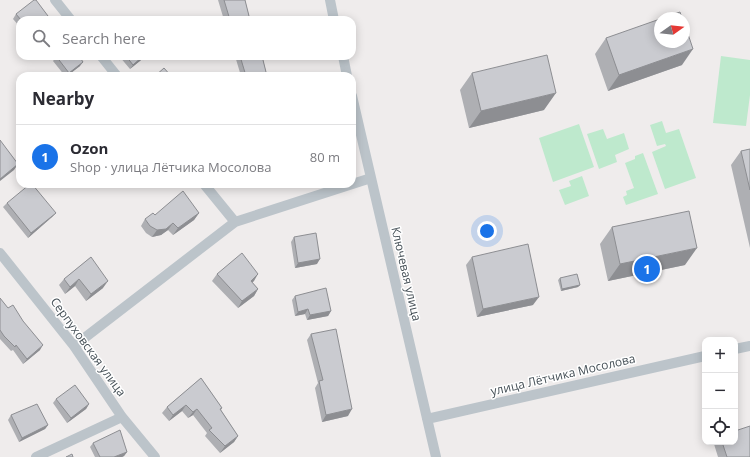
<!DOCTYPE html>
<html lang="en">
<head>
<meta charset="utf-8">
<style>
  body { margin:0; font-family:"Open Sans",sans-serif; background:#f2f2f3; color:#2b2b33 }
  .controls { position:absolute; right:12px; bottom:12px; display:grid; overflow:hidden; border-radius:8px; box-shadow:0 2px 10px #0003 }
  .controls button { width:36px; height:36px; display:grid; place-items:center; padding:0; border:0; border-bottom:1px solid #e1e1e2; background:#fff; color:#2b2b33; font:20px sans-serif }
  .compass { position:absolute; left:654px; top:12px; width:36px; height:36px; border-radius:50%; background:#fff; box-shadow:0 2px 10px #0003; rotate:75deg }
  .you { position:absolute; left:487px; top:231px; width:14px; height:14px; margin:-10px; border:3px solid #fff; border-radius:50%; background:#1a73e8; box-shadow:0 0 0 6px #1a73e833 }
  .badge { display:grid; place-items:center; width:26px; height:26px; border-radius:50%; background:#1a73e8; color:#fff; font-size:13px; font-weight:700 }
  .pin { position:absolute; translate:-50% -50%; border:2px solid #fff; box-shadow:0 1px 4px #0006 }
  .list { margin:0; padding:0; list-style:none }
  h2 { display:flex; justify-content:space-between; align-items:center; height:52px; margin:0; padding:0 16px; font-size:17px }
  h2 small { font-size:13px; font-weight:400; color:#7c7c81 }
  .list li { display:grid; grid-template-columns:26px 1fr auto; gap:12px; align-items:center; box-sizing:border-box; height:64px; padding:0 16px; border-top:1px solid #e1e1e2 }
  .list b { display:block; font-size:15px; white-space:nowrap }
  .list p { margin:0; font-size:13px; white-space:nowrap; color:#7c7c81 }
  .list em { font-size:13px; font-style:normal; color:#7c7c81 }
  .icon { flex:none; width:22px; height:22px; fill:none; stroke:currentColor; stroke-width:2; stroke-linecap:round; stroke-linejoin:round }
  .map { position:relative; flex:none; width:750px; height:457px; overflow:hidden }
  .search { position:absolute; background:#fff; box-shadow:0 2px 10px #0003; left:16px; top:16px; width:340px; height:44px; display:flex; align-items:center; gap:10px; box-sizing:border-box; padding:0 14px; border-radius:12px; color:#7c7c81; font-size:15px }
  .panel { position:absolute; background:#fff; box-shadow:0 2px 10px #0003; left:16px; top:72px; width:340px; height:116px; border-radius:12px }
  .map>svg:first-child { display:block }
  .green { fill:#bee9cd }
  .lines { fill:none; stroke-linecap:round; stroke-linejoin:round }
  .street { stroke:#bcc4ca; stroke-width:10 }
  .wall { fill:#aeafb3 }
  .shaded-wall { fill:#8d8e92 }
  .building { fill:#cacbd0; stroke:#8d8e92 }
  .labels { text-anchor:middle; stroke-width:3; stroke-linejoin:round; paint-order:stroke }
  .street-label { font-size:12px; fill:#465057; stroke:#fff }
</style>
</head>
<body>
<div class="map">
<svg width="750" height="457" viewBox="0 0 750 457">
  <rect width="100%" height="100%" fill="#efecec"/>
  <path class="green" d="M721 56 750 60V95L746 126 713 123Z
    M662 121 666 133 679 129 696 178 665 189 652 152 666 146 665 144 657 146 650 125Z
    M579 124 594 167 553 182 539 138Z
    M603 129 607 139 624 133 629 149 615 155 617 162 599 169 587 134Z
    M643 153 658 194 626 205 623 197 627 195 626 191 634 188 625 163 635 159V156Z
    M582 176 589 196 565 205 559 190 571 186 569 181Z"/>
  <g class="lines">
    <path class="street" d="M55 0 71 20
      M330 0 334 20
      M101 56 117 76
      M343 56 347 76
      M352 96 436 457
      M204 184 235 222
      M0 253 74 346 122 417 155 457
      M74 346 235 222 371 178
      M735 349 750 346
      M427 419 705 356
      M36 457 122 417"/>
  </g>
  <path class="wall" d="M218 0H245L250 20H224Z
    M16 14 48 16 45 20H20V27L13 19Z
    M606 38 682 65 608 91 595 54Z
    M57 56 80 66 67 76H65L53 61Z
    M119 56H146L130 69Z
    M235 56H262L267 76H241Z
    M472 73 544 110 469 128 460 90Z
    M750 149V248L731 165 741 151Z
    M7 203 56 213 52 217 28 238 3 207Z
    M199 213 194 220 173 235 168 230 161 235 152 237 146 233 141 226 145 219 155 215Z
    M612 227 685 265 608 281 600 244Z
    M294 237 317 264 295 268 291 242Z
    M91 257 103 288 86 301 75 286 65 294 59 285 64 279Z
    M472 257 533 305 477 317 466 265Z
    M217 274 254 281 252 282 258 289 254 296 238 308 212 281Z
    M560 278 580 285 578 287 561 291 558 280Z
    M295 296 331 311 328 316 307 320 305 314 295 316 292 300Z
    M0 298 40 350 23 364 13 350 11 351 0 339Z
    M311 334 348 416 322 422 315 388 318 383 307 340Z
    M201 378 222 408 221 410 238 436 234 442 220 453 205 436 207 433 193 415 188 418 182 411 169 421 162 413 167 407Z
    M56 399 89 404 86 409 67 423 53 403Z
    M11 415 48 425 45 429 19 442 8 420Z
    M716 442H735L750 457H718L714 444Z
    M93 443 127 452 124 456 122 457H95L90 447Z"/>
  <path class="shaded-wall" d="M693 49 682 65 608 91 619 75Z
    M143 56H146L130 69 133 65Z
    M83 62 80 66 67 76 69 73Z
    M556 93 544 110 469 128 481 111Z
    M18 164 14 170 0 181V179Z
    M56 213 52 217 28 238 31 233Z
    M199 213 194 220 173 235 178 228Z
    M173 223 168 230 161 235 152 237 157 230Z
    M697 248 685 265 608 281 620 264Z
    M320 259 317 264 295 268 298 263Z
    M258 274 254 281 247 287 251 281Z
    M79 279 75 286 65 294 70 287Z
    M108 281 103 288 86 301 91 294Z
    M580 285 578 287 561 291 562 289Z
    M258 289 254 296 238 308 242 301Z
    M539 297 533 305 477 317 483 309Z
    M308 309 305 314 295 316 298 312Z
    M331 311 328 316 307 320 310 315Z
    M43 345 40 350 23 364 27 359Z
    M89 404 86 409 67 423 71 418Z
    M186 405 182 411 169 421 173 415Z
    M197 409 193 415 188 418 193 412Z
    M352 409 348 416 322 422 326 415Z
    M48 425 45 429 19 442 22 438Z
    M238 436 234 442 220 453 225 446Z
    M127 452 124 456 122 457H114Z"/>
  <path class="building" d="M34 0H36L48 16 42 20H21L16 14Z
    M224 0H245L250 20H230Z
    M680 12 682 18H663Z
    M660 19V42H684V22L693 49 619 75 606 38Z
    M547 55 556 93 481 111 472 73Z
    M56 56H79L83 62 69 73Z
    M126 56H143L133 65Z
    M240 56H262L267 76H246Z
    M164 68 171 76H155Z
    M0 140 18 164 0 179Z
    M750 149V190L741 151Z
    M30 184H32L56 213 31 233 7 203Z
    M183 191 199 213 178 228 173 223 166 229 157 230 150 226 145 219 153 213 155 215Z
    M689 211 697 248 620 264 612 227Z
    M316 233 320 259 298 263 294 237Z
    M528 244 539 297 483 309 472 257Z
    M242 253 258 274 251 281 258 289 242 301 217 274Z
    M91 257 108 281 91 294 79 279 70 287 64 279Z
    M577 274 580 285 562 289 560 278Z
    M326 288 331 311 310 315 308 309 298 312 295 296Z
    M0 298 8 308 13 305 23 321 43 345 27 359 16 345 15 347 4 336 0 330Z
    M336 329 352 409 326 415 319 381 323 380 311 334Z
    M201 378 222 408 220 409 238 436 225 446 209 430 212 428 197 409 193 412 186 405 173 415 167 407Z
    M75 385 89 404 71 418 56 399Z
    M37 404 48 425 22 438 11 415Z
    M750 426V457H727L722 442H735V431Z
    M120 430 127 452 114 457H100L93 443Z
    M72 454 73 457H66Z"/>
  <g class="labels">
    <g class="street-label">
      <text transform="translate(406 274) rotate(77)" y="4">Ключевая улица</text>
      <text transform="translate(88 347) rotate(54)" y="4">Серпуховская улица</text>
      <text transform="translate(563 375) rotate(-13)" y="4">улица Лётчика Мосолова</text>
    </g>
  </g>
</svg>
<div class="controls">
<button>+</button>
<button>−</button>
<button><svg class="icon" aria-label="locate" viewBox="0 0 24 24"><circle cx="12" cy="12" r="6"/><path d="M12 2v4M12 18v4M2 12h4M18 12h4"/></svg></button>
</div>
<svg class="compass" viewBox="-18 -18 36 36"><path d="M0-13l5 13h-10z" fill="#e53935"/><path d="M0 13l5-13h-10z" fill="#7c7c81"/></svg>
<div class="you"></div>
<div class="pin badge" style="left:647px;top:269px">1</div>
<div class="search"><svg class="icon" aria-label="search" viewBox="0 0 24 24"><circle cx="10" cy="10" r="6"/><path d="M15 15l6 6"/></svg>Search here</div>
<section class="panel">
<h2>Nearby<small></small></h2>
<ul class="list">
<li><span class="badge">1</span><div><b>Ozon</b><p>Shop · улица Лётчика Мосолова</p></div><em>80 m</em></li>
</ul>
</section>
</div>
</body>
</html>
